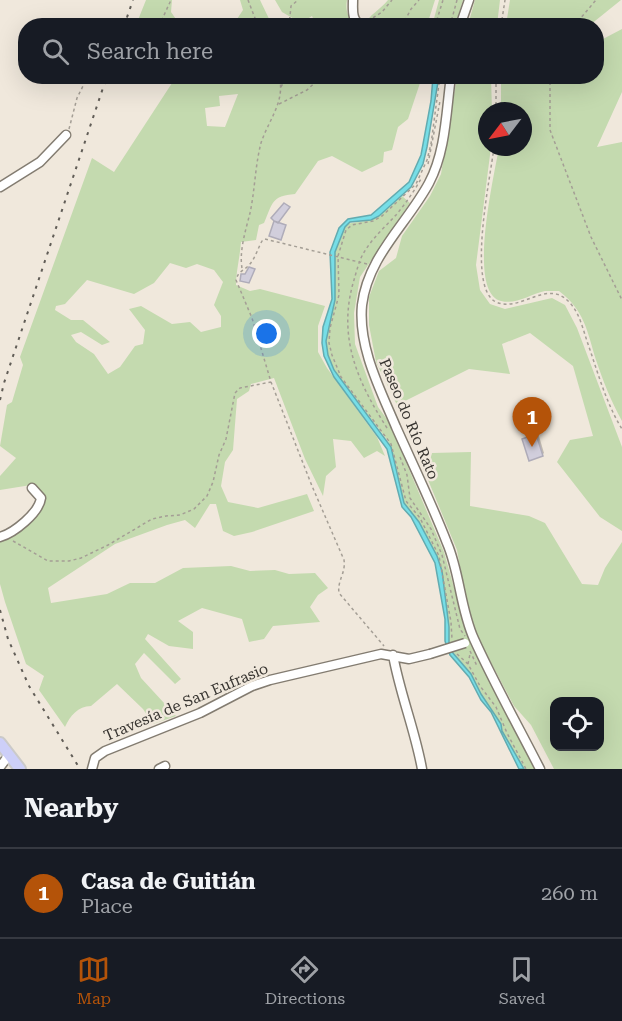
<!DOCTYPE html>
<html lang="en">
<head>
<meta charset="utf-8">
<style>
  body { margin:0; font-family:"Roboto Serif",serif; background:#242831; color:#f1f3f6 }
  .controls { position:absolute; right:18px; bottom:18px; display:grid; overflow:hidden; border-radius:12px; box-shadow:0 6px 24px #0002 }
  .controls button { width:54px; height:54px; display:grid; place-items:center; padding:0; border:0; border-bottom:2px solid #363941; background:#171b24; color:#f1f3f6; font:30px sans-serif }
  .compass { position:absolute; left:478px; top:102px; width:54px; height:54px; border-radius:50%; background:#171b24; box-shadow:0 6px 24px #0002; rotate:238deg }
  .you { position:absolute; left:267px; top:334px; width:21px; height:21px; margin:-15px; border:4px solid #fff; border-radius:50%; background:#1a73e8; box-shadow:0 0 0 9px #1a73e833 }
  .badge { display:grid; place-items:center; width:39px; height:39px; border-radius:50%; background:#b45309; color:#fff; font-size:20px; font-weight:700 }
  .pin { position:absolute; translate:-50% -50px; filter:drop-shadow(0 2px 3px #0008) }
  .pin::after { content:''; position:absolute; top:32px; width:21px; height:18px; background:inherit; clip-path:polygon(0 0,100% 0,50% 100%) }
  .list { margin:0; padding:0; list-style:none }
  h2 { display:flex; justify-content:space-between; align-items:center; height:78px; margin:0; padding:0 24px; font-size:26px }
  h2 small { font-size:20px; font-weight:400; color:#9ea1a6 }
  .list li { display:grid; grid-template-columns:39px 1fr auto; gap:18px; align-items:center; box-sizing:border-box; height:90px; padding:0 24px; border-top:2px solid #363941 }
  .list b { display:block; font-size:22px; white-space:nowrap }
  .list p { margin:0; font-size:20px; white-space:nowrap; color:#9ea1a6 }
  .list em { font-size:20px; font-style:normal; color:#9ea1a6 }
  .icon { flex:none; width:33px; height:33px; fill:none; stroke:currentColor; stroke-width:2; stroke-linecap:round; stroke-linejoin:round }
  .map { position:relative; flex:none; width:622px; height:769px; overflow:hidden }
  .search { position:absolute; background:#171b24; box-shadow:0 6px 24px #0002; left:18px; right:18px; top:18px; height:66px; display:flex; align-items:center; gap:15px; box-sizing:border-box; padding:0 21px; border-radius:24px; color:#9ea1a6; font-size:22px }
  .sheet { height:168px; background:#171b24 }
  nav { display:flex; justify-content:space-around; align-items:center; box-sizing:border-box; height:84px; border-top:2px solid #363941; background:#171b24; font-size:16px; color:#9ea1a6 }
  nav a { display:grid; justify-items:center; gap:3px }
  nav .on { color:#b45309 }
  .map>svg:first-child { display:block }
  .green { fill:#c4daaf; fill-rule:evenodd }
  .water { fill:#76dee7; stroke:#63abb0; stroke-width:1.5 }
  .shadow { fill:#0003 }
  .building { fill:#d1cedc; stroke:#afacb9; stroke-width:1.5 }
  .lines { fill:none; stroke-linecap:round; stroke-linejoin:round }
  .minor-casing { stroke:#837c71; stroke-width:11 }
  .major-casing { stroke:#cbcac9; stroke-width:14 }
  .path { stroke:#a49e95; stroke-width:1.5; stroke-dasharray:3 3; stroke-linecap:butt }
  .minor { stroke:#fff; stroke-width:8 }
  .major { stroke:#cdcff8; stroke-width:10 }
  .rail { stroke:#615d57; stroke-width:2; stroke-dasharray:3 6; stroke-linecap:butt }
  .minor-bridge-casing { stroke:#837c71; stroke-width:11; stroke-linecap:butt }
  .minor-bridge { stroke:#fff; stroke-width:8 }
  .labels { text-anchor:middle; stroke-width:5; stroke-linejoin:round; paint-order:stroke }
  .street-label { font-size:15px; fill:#383531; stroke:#f0e8dc }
</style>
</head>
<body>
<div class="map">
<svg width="622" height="769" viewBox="0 0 622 769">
  <rect width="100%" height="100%" fill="#f0e8dc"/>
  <path class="green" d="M146 0H172L171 12 180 25H136Z
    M240 0H260L272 25H233L243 10Z
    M275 0H347C345 10 348 18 355 25H316L312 16 301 23 282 12Z
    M388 0H435L427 25H364C369 15 381 9 388 0Z
    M439 0H463L455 25 432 26Z
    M475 0H500L497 25H468Z
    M510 0H621L590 25H506Z
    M622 29V92L597 147 622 142V421C611 401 603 381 596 360 587 331 585 311 559 291 555 291 550 291 545 291 530 294 517 305 501 301 466 293 495 173 499 147H523V111H501V77L596 76 597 37 603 39Z
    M169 77H422L408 119 398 127 392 150 384 152 383 162 362 172 332 156 318 161 295 194C271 196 273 203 264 223L259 225 256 240 241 242C240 257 236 271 236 285L250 291 260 289 325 306 318 326V352L327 368 377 437 385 456 377 451 364 458 351 441 333 439 336 467 326 476 323 496 305 459 274 378 251 384 249 391 237 399 233 450 225 462 221 486 228 502 258 508 307 494 314 511 252 532 234 536 223 531 216 504H210L195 528 185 520 167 525 115 544 48 588 51 603 107 594 130 583H155L183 568 231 566 250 571 275 570 289 574 315 573 328 588 318 595 310 607 320 622 273 626 264 639 249 642 242 619 202 608 178 621 193 632V649L169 646 148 634 145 639 181 679 175 684 144 653 135 664 141 678 176 716 153 724 143 709 117 684 91 706C78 706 70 716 65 727L39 690 44 676 26 664 5 602 0 584V542L34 517 44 503 41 492 31 485 0 490V476L16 458 0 446 7 405 12 402 23 365 20 357 92 158 114 172 174 80ZM238 94 225 127 207 126 205 108 220 106 219 96ZM170 263 186 268 197 264 214 270 223 282 214 305 221 316V327L201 332 190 322 172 324 141 306 129 309 145 330 143 344 135 346 120 367 108 374 94 354 76 342 71 335 81 332 102 345 110 342 83 320H71L55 310 56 306 65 304 87 280 134 294 154 283Z
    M457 77H491L492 111H487V147H491L476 265 480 290 490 304 505 309 552 298 565 305 577 328 622 447V531L600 517 557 462 570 440 593 436 573 366 530 333 502 344 510 374 469 369 397 405 376 362 369 325V297L379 271 396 258 402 236 430 196 441 174Z
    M402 196 410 203 360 277 354 313 355 344 378 407 389 422 444 552 467 634 536 769H524L502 731 501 724 481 695 471 674 454 653 449 642V627L442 571 437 556 419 522 404 503 394 457 388 441 334 370 328 355 326 341 335 300V252L346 224 371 220 390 207Z
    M471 452 470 506 529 516 545 523 582 584 598 585 605 568 622 542V769H554L531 725 514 706 477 636 466 601 457 550 426 475 432 453ZM554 702H600V746H554Z"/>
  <path class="water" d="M433 77H437L438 82 427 147 423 164 411 187 379 216 371 220 350 222 345 227 335 252V300L326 341 328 355 334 370 391 447 404 503 419 522 437 556 442 571 449 627V642L453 653 471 674 481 694 501 724 502 731 524 769H519L491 712 481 700 469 677 450 655 445 641V619L435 563 411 517 402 507 387 449 334 377 324 356 322 343 323 327 332 299 330 252 339 228 348 219 371 215 409 182 421 155 431 101Z"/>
  <path class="shadow" d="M538 433 544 453 542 455 524 439Z"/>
  <path class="building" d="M284 203 290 207 278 223 274 221 271 218Z
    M274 221 286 225 281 240 269 236Z
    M249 267 255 269 249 283 240 281 241 274H245Z
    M536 434 543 456 529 461 522 439Z"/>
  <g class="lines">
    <defs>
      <path id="minor" d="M353 0C353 10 351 20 362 26
        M460 26 469 0
        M451 76C446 112 446 151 429 183 407 224 368 256 362 305 358 347 380 389 396 427 413 465 432 504 447 543 460 573 460 608 474 639 494 683 518 726 540 769
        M0 187 40 162 66 135
        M0 537C14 533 39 513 41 498L32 488
        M393 655C400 694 415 730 422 769
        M0 767 9 755
        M92 769 95 758 105 751 200 713 252 686 270 680 381 654 409 659 430 654
        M159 769 165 766"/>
      <path id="major" d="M0 743 20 769"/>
    </defs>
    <use href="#minor" class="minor-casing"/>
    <use href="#major" class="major-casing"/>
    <path class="path" d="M248 0 258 26
      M368 21 382 12 392 0
      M159 26 171 0
      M289 26 291 6 298 0
      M402 26 411 9 419 0
      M435 26 443 0
      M450 26 457 0
      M501 26 505 0
      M574 26 596 0
      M440 76 431 144 427 160 416 184 382 216 373 221 352 225 346 230 338 256 339 295 330 328 329 343 332 355 341 377 391 444 406 501 420 518 439 556 451 622 452 639
      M550 76V130L591 237 622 300
      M281 87 287 76
      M279 104 307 90 322 76
      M496 111V76
      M69 129 77 98 88 76
      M494 147C491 175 466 288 496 302 521 313 547 278 569 302 580 313 583 330 588 344 598 373 606 403 622 429
      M428 164 440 101
      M367 264 265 239 262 241C258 248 255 259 249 265 244 271 238 271 236 280L252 318 271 382 312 486 344 560C346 573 337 581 339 593L384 646
      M242 268C239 251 246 229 250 213 255 190 255 166 261 143 268 121 286 101 279 76
      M387 428C357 381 337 336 354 280 356 273 358 265 361 258 369 241 384 228 396 215 406 203 415 190 422 177
      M400 457 407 475 410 498 431 529 442 555 460 629 465 636
      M13 541 48 561H69L81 558 108 545 152 519 166 516 180 515 194 509 207 496 213 482 219 455 226 439 235 393 240 388 271 382
      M470 651 477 666
      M457 654 468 664 480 686 496 707 507 733 526 769
      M468 664 470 654"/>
    <use href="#minor" class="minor"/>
    <use href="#major" class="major"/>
    <path class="rail" d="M124 26 133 0
      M0 400 4 383 107 76
      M0 610 8 639 29 686 80 769"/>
    <defs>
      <path id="minor-bridge" d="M430 654 465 643"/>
    </defs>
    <use href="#minor-bridge" class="minor-bridge-casing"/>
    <use href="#minor-bridge" class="minor-bridge"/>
  </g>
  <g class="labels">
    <g class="street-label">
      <text transform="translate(409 419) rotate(67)" y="5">Paseo do Río Rato</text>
      <text transform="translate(186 702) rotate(-23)" y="5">Travesía de San Eufrasio</text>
    </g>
  </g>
</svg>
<div class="controls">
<button><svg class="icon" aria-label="locate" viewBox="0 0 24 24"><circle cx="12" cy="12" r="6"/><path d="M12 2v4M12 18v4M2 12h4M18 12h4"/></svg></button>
</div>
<svg class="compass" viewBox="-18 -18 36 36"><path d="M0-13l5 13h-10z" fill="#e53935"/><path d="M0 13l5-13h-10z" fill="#9ea1a6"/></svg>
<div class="you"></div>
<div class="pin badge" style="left:532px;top:447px">1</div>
<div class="search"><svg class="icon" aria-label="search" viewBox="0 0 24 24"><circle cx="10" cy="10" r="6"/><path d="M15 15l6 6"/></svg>Search here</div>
</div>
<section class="sheet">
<h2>Nearby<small></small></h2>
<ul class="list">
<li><span class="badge">1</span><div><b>Casa de Guitián</b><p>Place</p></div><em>260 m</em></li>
</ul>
</section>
<nav>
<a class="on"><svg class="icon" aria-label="map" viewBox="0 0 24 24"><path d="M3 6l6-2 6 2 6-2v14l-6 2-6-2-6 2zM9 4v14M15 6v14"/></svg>Map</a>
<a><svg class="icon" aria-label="directions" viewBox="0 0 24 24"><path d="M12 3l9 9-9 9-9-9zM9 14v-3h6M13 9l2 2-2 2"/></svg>Directions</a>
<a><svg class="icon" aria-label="saved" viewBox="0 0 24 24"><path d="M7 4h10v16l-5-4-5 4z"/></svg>Saved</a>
</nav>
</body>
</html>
